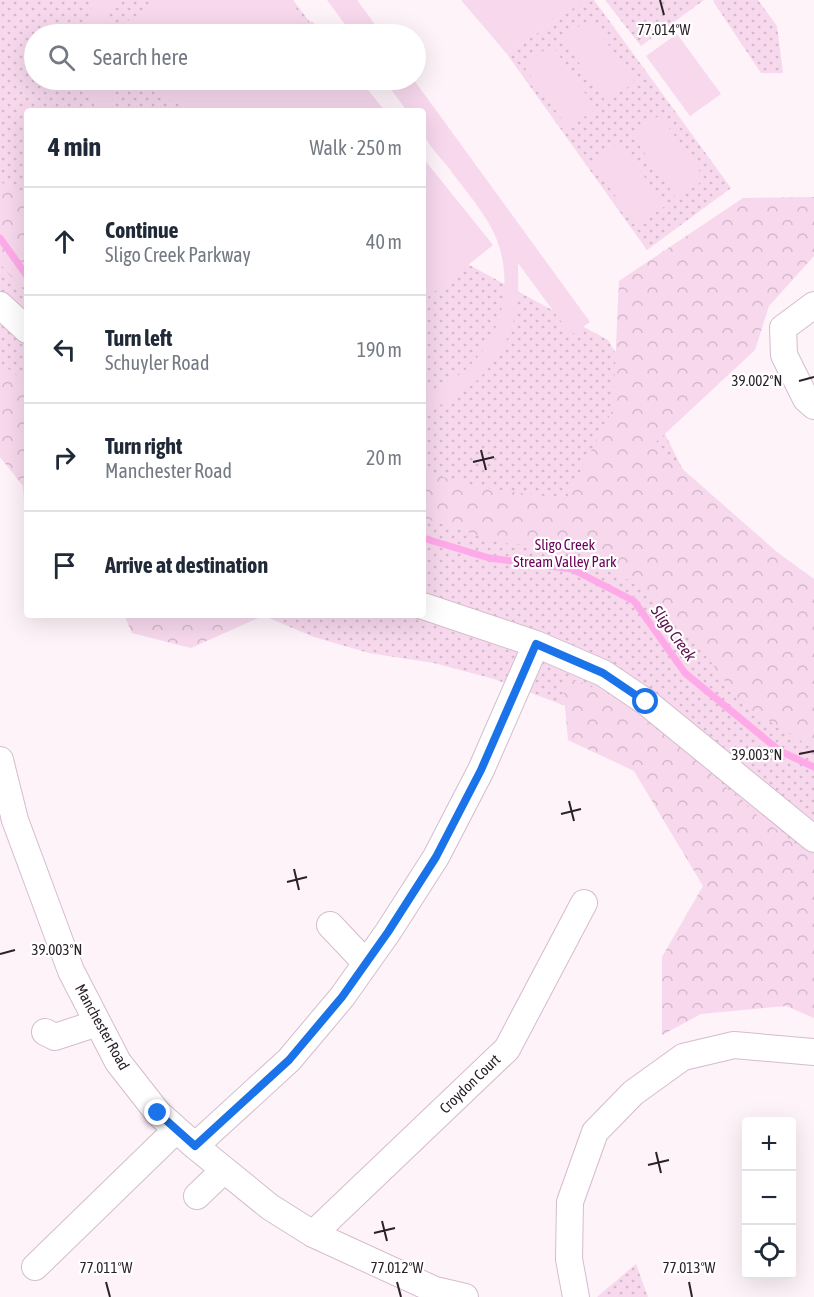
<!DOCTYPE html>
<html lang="en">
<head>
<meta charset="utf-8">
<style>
  body { margin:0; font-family:"Asap Condensed",sans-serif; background:#f6f6f7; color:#1f2937 }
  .controls { position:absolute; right:18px; bottom:18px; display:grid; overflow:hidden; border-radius:6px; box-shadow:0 6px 24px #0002 }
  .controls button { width:54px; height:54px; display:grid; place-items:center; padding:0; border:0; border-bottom:2px solid #e0e1e3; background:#fff; color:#1f2937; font:30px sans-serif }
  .stop { position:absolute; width:18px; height:18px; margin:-14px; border:4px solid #1a73e8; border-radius:50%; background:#fff }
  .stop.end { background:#1a73e8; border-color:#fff; box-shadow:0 2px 6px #0008 }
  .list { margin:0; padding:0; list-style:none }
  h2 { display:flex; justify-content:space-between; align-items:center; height:78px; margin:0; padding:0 24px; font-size:26px }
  h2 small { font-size:20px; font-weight:400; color:#747a83 }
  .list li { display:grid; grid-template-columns:39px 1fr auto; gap:18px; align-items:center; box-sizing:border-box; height:108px; padding:0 24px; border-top:2px solid #e0e1e3 }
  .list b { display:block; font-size:22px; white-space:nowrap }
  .list p { margin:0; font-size:20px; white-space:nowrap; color:#747a83 }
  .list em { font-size:20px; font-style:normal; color:#747a83 }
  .icon { flex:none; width:33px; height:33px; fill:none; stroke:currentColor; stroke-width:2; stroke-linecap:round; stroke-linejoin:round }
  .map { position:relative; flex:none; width:814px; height:1297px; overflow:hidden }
  .search { position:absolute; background:#fff; box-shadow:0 6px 24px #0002; left:24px; top:24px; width:402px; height:66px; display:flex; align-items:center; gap:15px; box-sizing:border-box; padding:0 21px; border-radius:33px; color:#747a83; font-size:22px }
  .panel { position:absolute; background:#fff; box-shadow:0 6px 24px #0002; left:24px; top:108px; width:402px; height:510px; border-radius:6px }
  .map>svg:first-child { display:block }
  .grass { fill:url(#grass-dots) }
  .forest { fill:url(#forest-crowns) }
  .pitch { fill:#f7d8ed }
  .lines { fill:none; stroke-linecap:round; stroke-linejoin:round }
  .stream { stroke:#ffaae8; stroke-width:7 }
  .minor-casing { stroke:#d5bccd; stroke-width:28 }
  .minor { stroke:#fff; stroke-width:26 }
  .route { stroke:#1a73e8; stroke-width:8 }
  .ticks { fill:none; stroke:#2b2229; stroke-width:2 }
  .labels { text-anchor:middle; stroke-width:4.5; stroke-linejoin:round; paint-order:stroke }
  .park-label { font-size:15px; fill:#690058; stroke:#fff }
  .street-label { font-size:15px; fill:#2b2229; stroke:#fff }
  .water-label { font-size:16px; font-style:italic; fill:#570e49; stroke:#fff }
  .ticks-label { font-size:15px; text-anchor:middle; fill:#2b2229; stroke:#fff; stroke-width:4.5; stroke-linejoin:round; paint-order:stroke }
</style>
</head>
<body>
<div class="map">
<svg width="814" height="1297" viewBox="0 0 814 1297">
  <defs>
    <pattern id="grass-dots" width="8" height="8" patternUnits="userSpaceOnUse" patternTransform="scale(1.5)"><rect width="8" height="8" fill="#f7d8ed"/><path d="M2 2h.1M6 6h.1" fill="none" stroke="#d4b9cb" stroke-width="1.8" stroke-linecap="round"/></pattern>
    <pattern id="forest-crowns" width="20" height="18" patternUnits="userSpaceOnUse" patternTransform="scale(1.5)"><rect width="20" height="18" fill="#f7d8ed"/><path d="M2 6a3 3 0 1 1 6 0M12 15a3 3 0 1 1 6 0" fill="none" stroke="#d4b9cb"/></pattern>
  </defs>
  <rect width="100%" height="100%" fill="#fdf3f9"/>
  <path class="grass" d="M0 0H293L319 34H34V80H342L350 111H27V399L0 364Z
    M585 0H594L731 188 647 250 507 54Z
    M605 0H704L641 46Z
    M715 0H758L777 26 783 73H761L713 1Z
    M423 240 608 340 668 440 746 597 814 636V915L571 708 494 679 434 663 369 653 314 637 262 615H423Z
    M636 1264 648 1297H597Z"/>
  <path class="forest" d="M0 182 27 193V294L0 264Z
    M814 197V256L769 306 755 350 654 444 777 552 814 579V749L742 704 699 646 640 587 575 549 502 543 423 518V471L473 486 566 499 613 409 619 281 743 198Z
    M0 362 27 384V520L25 515 23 486 0 457Z
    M124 615H265L191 648 132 633Z
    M562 674 618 699 695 759 759 817 814 857V1018L786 1006 701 1014 662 1035V957L703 886 634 771 568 740Z"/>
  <path class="pitch" d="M96 0H116L106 24 104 34H86L91 11Z
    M159 0H292L305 26 312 21 323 34H114L112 32Z
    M327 0H357L382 34H352Z
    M461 0H585L507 54Z
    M590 19 635 82 606 102 562 38Z
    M677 34 721 94 690 116 646 56Z
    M552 45 596 109 568 128 523 65Z
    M86 80H105L117 111H96Z
    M138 80H360L385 111H200L203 108H186L141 84Z
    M384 80H414L590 322 571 335 518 263C518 277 519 291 517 305 510 356 471 397 423 412V394C453 383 476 365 491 337 509 304 509 260 491 227 479 206 462 186 448 167 440 157 428 145 424 134 421 128 423 118 423 111H407Z
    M660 115 705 179 677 199 632 135Z
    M620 142 665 206 637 226 592 163Z
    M423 158 493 245 423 301Z"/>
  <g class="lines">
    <path class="stream" d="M0 238 27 276
      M423 538 489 558 572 569 634 601 685 673 780 751 814 767"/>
    <defs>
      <path id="minor" d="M0 305 27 330
        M814 305 783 328 784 355 806 399 814 406
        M423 606 536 644 603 673 646 702 814 839
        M0 760 15 820 71 971 118 1062 158 1113 195 1146 270 1207 313 1234 435 1290 465 1297
        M330 925 366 963
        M45 1032 55 1037 98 1023
        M195 1146 289 1060 342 997 388 932 436 857 481 770 536 644
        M197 1196 224 1170
        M313 1234 507 1049 584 903
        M35 1267 176 1130
        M576 1297 569 1259 570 1202 595 1132 633 1093 683 1057 734 1045 814 1052"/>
    </defs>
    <use href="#minor" class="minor-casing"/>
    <use href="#minor" class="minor"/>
  </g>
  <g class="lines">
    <path class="route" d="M158 1113 195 1146 289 1060 342 997 388 932 436 857 481 770 536 644 603 673 646 702"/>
  </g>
  <path class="ticks" d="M660 0 664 15M799 381 814 377M481 450 486 470M473 462 494 457M799 754 814 751M569 801 574 821M561 814 581 809M294 869 299 890M287 882 307 877M0 954 15 950M656 1152 661 1173M648 1165 669 1160M382 1221 387 1241M374 1233 395 1228M106 1282 110 1297M397 1282 401 1297M689 1282 692 1297"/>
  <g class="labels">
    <g class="park-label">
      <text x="565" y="550">Sligo Creek<tspan x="565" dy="17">Stream Valley Park</tspan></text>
    </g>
    <g class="street-label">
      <text transform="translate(102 1027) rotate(61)" y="5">Manchester Road</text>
      <text transform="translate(470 1084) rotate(-44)" y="5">Croydon Court</text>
    </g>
    <g class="water-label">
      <text transform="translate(674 633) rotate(54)" y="6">Sligo Creek</text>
    </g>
  </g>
  <g class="ticks-label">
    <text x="664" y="35">77.014°W</text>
    <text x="757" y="386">39.002°N</text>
    <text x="757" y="760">39.003°N</text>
    <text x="57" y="955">39.003°N</text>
    <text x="106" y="1273">77.011°W</text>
    <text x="397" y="1273">77.012°W</text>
    <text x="689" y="1273">77.013°W</text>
  </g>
</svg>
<div class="controls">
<button>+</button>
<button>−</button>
<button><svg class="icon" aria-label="locate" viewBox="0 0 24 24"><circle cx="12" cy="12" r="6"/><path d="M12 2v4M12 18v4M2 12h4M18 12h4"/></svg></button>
</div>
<div class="stop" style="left:646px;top:702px"></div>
<div class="stop end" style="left:158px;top:1113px"></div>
<div class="search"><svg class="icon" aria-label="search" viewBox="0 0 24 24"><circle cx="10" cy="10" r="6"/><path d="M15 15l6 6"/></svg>Search here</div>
<section class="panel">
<h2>4 min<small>Walk · 250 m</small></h2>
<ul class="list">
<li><svg class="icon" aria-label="ahead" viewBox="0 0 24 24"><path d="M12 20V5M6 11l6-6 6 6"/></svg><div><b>Continue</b><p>Sligo Creek Parkway</p></div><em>40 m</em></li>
<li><svg class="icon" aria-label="left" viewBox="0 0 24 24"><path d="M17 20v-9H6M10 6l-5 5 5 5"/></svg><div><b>Turn left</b><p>Schuyler Road</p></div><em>190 m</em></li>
<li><svg class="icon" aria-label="right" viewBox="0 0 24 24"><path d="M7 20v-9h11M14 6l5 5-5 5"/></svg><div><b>Turn right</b><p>Manchester Road</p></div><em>20 m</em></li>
<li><svg class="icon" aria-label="arrive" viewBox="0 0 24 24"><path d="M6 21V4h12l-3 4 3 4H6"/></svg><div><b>Arrive at destination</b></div></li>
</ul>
</section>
</div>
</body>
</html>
